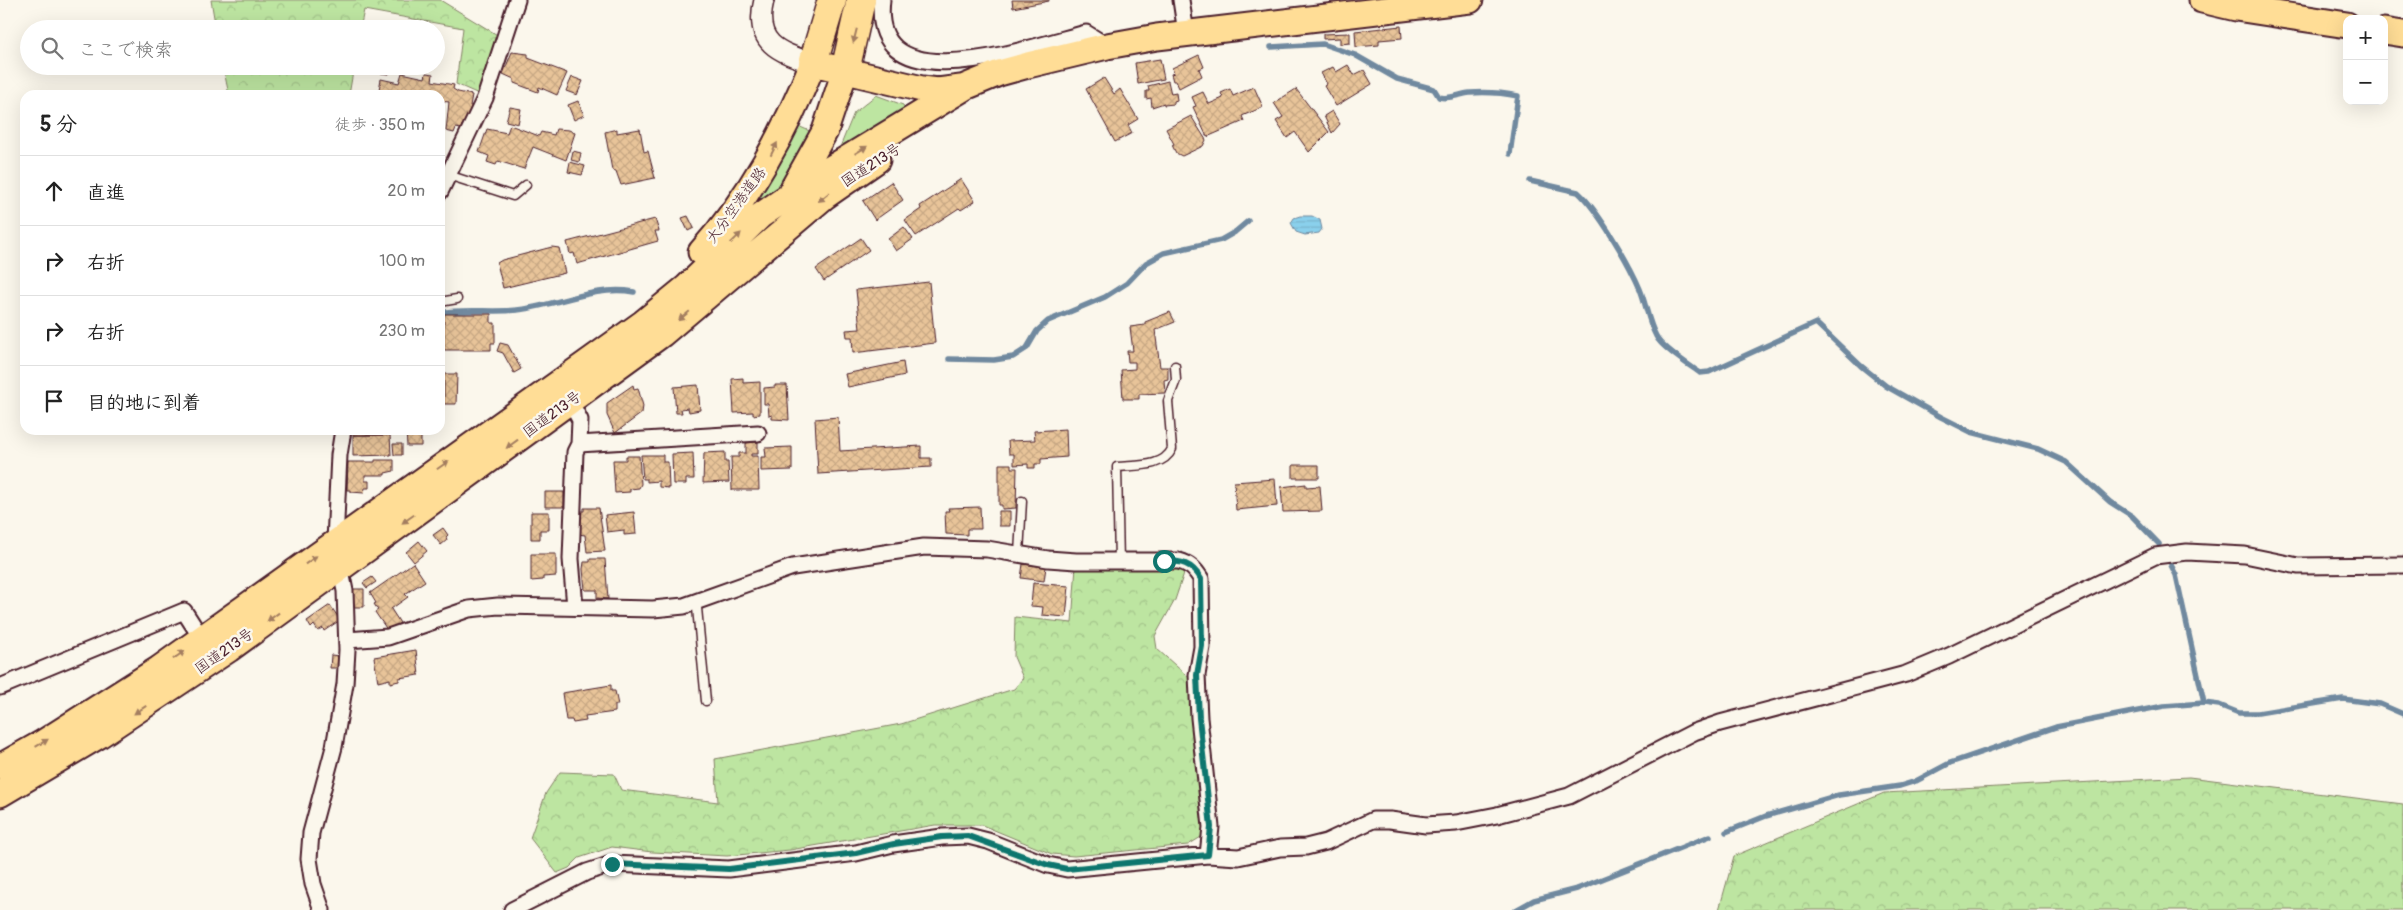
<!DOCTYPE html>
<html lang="ja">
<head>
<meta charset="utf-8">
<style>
  body { margin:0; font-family:Pangolin,"Klee One",sans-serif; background:#f2f2f2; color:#222 }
  .controls { position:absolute; right:15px; top:15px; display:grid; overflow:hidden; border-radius:10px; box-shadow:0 5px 20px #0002 }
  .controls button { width:45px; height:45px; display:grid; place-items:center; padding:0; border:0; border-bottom:1px solid #e0e0e0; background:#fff; color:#222; font:25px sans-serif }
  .stop { position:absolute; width:15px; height:15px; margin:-11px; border:4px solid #0f766e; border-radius:50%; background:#fff }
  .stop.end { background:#0f766e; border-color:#fff; box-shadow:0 1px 5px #0008 }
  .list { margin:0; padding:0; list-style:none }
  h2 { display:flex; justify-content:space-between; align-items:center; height:65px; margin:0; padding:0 20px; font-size:21px }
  h2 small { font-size:16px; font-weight:400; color:#767676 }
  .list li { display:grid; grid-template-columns:32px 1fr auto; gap:15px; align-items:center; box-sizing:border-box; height:70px; padding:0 20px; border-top:1px solid #e0e0e0 }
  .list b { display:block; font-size:19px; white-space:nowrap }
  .list em { font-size:16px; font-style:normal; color:#767676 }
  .icon { flex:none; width:28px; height:28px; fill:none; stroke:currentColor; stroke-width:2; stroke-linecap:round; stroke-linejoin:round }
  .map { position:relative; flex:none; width:2403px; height:910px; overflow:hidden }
  .search { position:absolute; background:#fff; box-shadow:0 5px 20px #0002; left:20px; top:20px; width:425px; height:55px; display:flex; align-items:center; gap:12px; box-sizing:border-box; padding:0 18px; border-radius:28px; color:#767676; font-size:19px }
  .panel { position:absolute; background:#fff; box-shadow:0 5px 20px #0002; left:20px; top:90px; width:425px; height:345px; border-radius:15px }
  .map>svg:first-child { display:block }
  .grass { fill:#bde5a1; stroke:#848266 }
  .forest { fill:url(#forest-crowns); stroke:#848266 }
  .water { fill:url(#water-rules); stroke:#70899f }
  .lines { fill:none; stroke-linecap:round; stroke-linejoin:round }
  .stream { stroke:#70899f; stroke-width:5.5 }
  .building { fill:url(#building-cross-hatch); stroke:#4a1f2b }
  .service-casing { stroke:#4a1f2b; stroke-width:11 }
  .minor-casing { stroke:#4a1f2b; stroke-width:19 }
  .tertiary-casing { stroke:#4a1f2b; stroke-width:22 }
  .trunk-casing { stroke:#4a1f2b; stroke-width:29 }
  .motorway-casing { stroke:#4a1f2b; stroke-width:31 }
  .service { stroke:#fbf7ec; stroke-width:8 }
  .minor { stroke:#fbf7ec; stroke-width:15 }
  .tertiary { stroke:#fbf7ec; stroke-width:19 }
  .trunk { stroke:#ffdd96; stroke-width:25 }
  .motorway { stroke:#ffdd96; stroke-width:28 }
  .oneway { fill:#a47e60 }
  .route { stroke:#0f766e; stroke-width:6 }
  .labels { text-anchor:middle; stroke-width:5; stroke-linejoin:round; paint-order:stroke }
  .street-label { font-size:15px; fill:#4a1f2b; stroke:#fbf7ec }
</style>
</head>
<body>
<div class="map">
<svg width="2403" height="910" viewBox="0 0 2403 910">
  <defs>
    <pattern id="forest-crowns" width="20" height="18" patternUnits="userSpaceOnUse" patternTransform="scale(1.25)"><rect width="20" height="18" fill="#bde5a1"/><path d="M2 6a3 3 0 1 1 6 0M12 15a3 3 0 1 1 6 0" fill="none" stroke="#a4c48b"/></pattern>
    <pattern id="water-rules" width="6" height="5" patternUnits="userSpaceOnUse" patternTransform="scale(1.25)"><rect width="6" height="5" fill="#8ad0ec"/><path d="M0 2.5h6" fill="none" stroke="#79b2cb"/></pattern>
    <pattern id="building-cross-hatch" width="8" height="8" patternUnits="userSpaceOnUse" patternTransform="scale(1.25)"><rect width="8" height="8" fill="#e8c499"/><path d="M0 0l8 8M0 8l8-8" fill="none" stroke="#c8a884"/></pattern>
  </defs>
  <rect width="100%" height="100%" fill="#fbf7ec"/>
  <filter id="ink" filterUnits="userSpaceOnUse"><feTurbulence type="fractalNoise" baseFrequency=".02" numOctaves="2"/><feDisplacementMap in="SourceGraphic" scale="10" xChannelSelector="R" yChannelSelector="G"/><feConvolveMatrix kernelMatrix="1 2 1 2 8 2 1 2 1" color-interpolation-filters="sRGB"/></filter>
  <g filter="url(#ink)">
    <path class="grass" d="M876 95 903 105 906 111 838 152 854 113Z
      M798 126 812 132 778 194 752 207 781 161Z"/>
    <path class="forest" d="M211 0H440L499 36 481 95 456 84 463 28 364 10 360 29H216Z
      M223 66H354L349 95H229Z
      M1076 566 1186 567 1175 600 1155 636 1157 649 1194 682 1206 834 1188 845 1074 856 1052 854 982 825H935L790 850 727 856 652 852 612 847 579 858 569 868 557 873 530 838 546 793 560 772 614 774 621 790 718 802 715 759 901 724 1014 689 1023 678 1014 657 1015 617 1072 623Z
      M2189 777 2403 804V910H1719L1734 856 1884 793Z"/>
    <path class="water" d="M1300 216H1312L1320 220 1322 229 1319 233 1305 235 1296 232 1291 223 1294 218Z"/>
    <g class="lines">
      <path class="stream" d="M1271 47 1323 44 1355 55 1397 79 1434 89 1439 97C1450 100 1459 94 1470 93 1485 92 1503 93 1518 96L1510 154
        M1530 181 1578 192C1598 210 1629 263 1640 289 1646 304 1648 321 1656 336 1661 347 1689 365 1700 373L1709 372 1816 323 1861 366 1886 386 1941 417 1971 432 2038 449 2066 462 2110 502 2132 516 2159 544
        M440 313C466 308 491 313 517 310 556 306 594 285 634 292
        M949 359 994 360 1013 357 1027 348 1037 331 1048 321 1105 297 1127 283 1146 263 1164 253 1221 240 1235 232 1248 221
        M2171 565 2176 575 2204 703
        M1726 832 1766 816 1839 795 1900 786 1916 781 1950 763 2056 727 2164 706 2204 703 2219 705 2239 713H2258L2343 699 2380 704 2403 714
        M1516 910 1534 900 1577 889 1710 836"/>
    </g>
    <path class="building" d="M1012 0H1049V1L1013 8Z
      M1401 26 1402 38 1379 40V45L1356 47 1355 31Z
      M1350 33V43L1340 44V38L1323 39V34Z
      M512 52 528 54V58L567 73 557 95 539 87 538 92 514 83V79L503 74Z
      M1199 55 1204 67 1199 69 1202 76 1179 88 1176 81H1173L1171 74 1174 73 1172 68Z
      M1160 59 1164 79 1138 84 1135 63Z
      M1348 65 1354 75 1364 70 1372 84 1336 106 1324 86 1327 84 1321 73 1333 67 1336 72Z
      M380 66H394L393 70H390L389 74 379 73Z
      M402 73 425 78 426 73 433 74 432 81 454 85 453 89 458 92 472 95 470 106H472L470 114H468L466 126 462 125 461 129 456 128 454 133 446 131 449 102 440 101V95H378L381 79 399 83Z
      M572 77 583 81 577 95 566 91Z
      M1104 78 1114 94 1120 89 1138 119 1128 125 1132 133 1115 142 1086 89Z
      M1168 81 1171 94 1176 93 1177 100 1174 101V104L1164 105V103L1152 107 1151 98 1146 99V91H1149L1148 86Z
      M1254 87 1263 107 1242 116 1244 121 1207 137 1193 107 1196 106 1192 97 1203 92 1209 104 1223 98 1221 93 1230 89 1233 96Z
      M1296 89 1329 132 1309 152 1295 132 1287 138 1276 121 1283 117 1274 103Z
      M578 101 584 115 574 120 568 105Z
      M510 107 521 109 518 124 506 121Z
      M1332 111 1340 124 1332 133 1324 116Z
      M1191 116 1206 140 1203 146 1182 156 1176 153 1172 145 1174 144 1166 129Z
      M510 125 539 136 541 132 554 135 556 129 569 130 575 133 566 160 533 147 524 169 498 161 496 165 487 162 489 156 479 152 487 129 507 133Z
      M617 129V133L640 129 644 152 648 151 655 178 621 185 616 171 612 170 605 132Z
      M573 151 581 153 579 162 571 160Z
      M570 162 585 166 582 175 568 172Z
      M961 179 975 201 961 210 959 208 916 236 905 220 921 209 920 206Z
      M891 182 903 200 875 220 863 201Z
      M688 216 694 228 688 231 682 218Z
      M655 219 659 231H655L658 241 577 264 574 253 570 254 567 242Z
      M904 227 913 239 896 251 888 239Z
      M861 238 869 250 824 281 816 269Z
      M552 247 559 248 565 273 503 288 497 263 502 260Z
      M929 282 935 343 853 353 852 337H847L846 330 860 329 856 290Z
      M1170 312 1175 322 1155 330 1160 367H1168V379L1164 380 1165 393 1139 394V399H1123L1121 370 1135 369V362H1128L1127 351H1133L1130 327 1145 325V322Z
      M444 314H491V323H495V343H491V350H444Z
      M500 343 508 345 521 369 514 373 503 353 497 351Z
      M903 362 905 375 848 387 845 374Z
      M444 374H457L456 404H444Z
      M743 378V383L760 382V414L753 415V412L734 413 732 379Z
      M633 385 634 389 638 388 643 406 642 413 615 433 607 415V403Z
      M698 385 700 410 689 412 688 408 681 409 682 413H676L674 387Z
      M775 385H787L789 420 772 419V415L769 416 768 404H764V388L775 387Z
      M838 417 840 451 921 446V458H931V467L818 474 815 419Z
      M1066 429 1067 457 1041 459V464H1035V468H1028V464L1014 465V454H1009L1008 441 1035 440 1034 431Z
      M352 430H390V435H353Z
      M406 430H421V446H407Z
      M353 435H390L391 455 353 456Z
      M758 442V454H751V456H758L759 490H732L731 457H739V453H746V443Z
      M393 444H402V455H394Z
      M792 447V470L761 471V457H766L765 448Z
      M725 452V462H728L729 482 703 483 704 453Z
      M693 453 694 479H686V484H673L672 454Z
      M641 455H663V462H668L669 488 659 487V481L647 482V479H643Z
      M626 456H639L641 484 639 488 630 489V492L615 493 613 460H626Z
      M375 460H394V471L385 473V475H365V481H369V488H365L364 493 351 492V490H347L348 462H375Z
      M999 464H1011V468H1017L1016 508 1002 509V505H999Z
      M1293 465H1319V478H1293Z
      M1275 479 1277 506 1236 510 1234 482Z
      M1306 484V487L1320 486 1322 511 1283 512 1281 487Z
      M545 492H564V507H545Z
      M980 507 981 529H967V535L946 534 945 511H949L948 508Z
      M584 508H599L605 551 587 552 585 535 578 534V511H584Z
      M999 511H1010V526H999Z
      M531 512H549V530H540V539H531Z
      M634 512 636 534 624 535V530L607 532 605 515Z
      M443 528 448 535 446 537 447 540 441 545 433 535Z
      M419 541 427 551 414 562 406 552Z
      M531 554H556V576L543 577V580L531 581Z
      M590 559H605L608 599 597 598V590H585L583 569 584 562H590Z
      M413 563 425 581 405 594 408 597 391 609 400 623 388 631 375 612 378 610 374 604 376 603 370 593Z
      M1023 564 1046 567 1044 581 1021 578Z
      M372 577 376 582 367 588 363 583Z
      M1033 583 1069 586 1066 617 1042 615 1043 607 1031 606Z
      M353 589H364V607H354Z
      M330 605 340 620 324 631 323 628 318 631 314 625 311 628 307 621Z
      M416 650 419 675 399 678V681L390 683V679L378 682 374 657Z
      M331 655 340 656V668H330Z
      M611 685V691H615L618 705H615V712L585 716 586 721 573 723 572 720H566L562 693Z"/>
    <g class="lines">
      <defs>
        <path id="service" d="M448 175 513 196 526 185
          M440 302 457 299
          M1019 554 1022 501
          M1119 562 1117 467C1136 465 1163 468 1172 449L1168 401 1176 380 1175 366
          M694 604 697 608 706 701"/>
        <path id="minor" d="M882 0C869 106 1033 46 1086 33L1107 46
          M1181 0 1186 33
          M440 192 485 98 517 0
          M570 401 580 420 579 444 758 433
          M575 607 571 559 575 452 579 444
          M347 640 388 637 469 609 498 606 653 609 684 606 793 567 924 547 987 549 1048 559 1076 561H1179C1190 564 1195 569 1201 579L1202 647 1197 675 1199 718 1211 827 1208 855
          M0 687 184 611 202 639
          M322 910 313 884 309 859 311 833 334 747 345 684 347 650 345 591 335 542 339 455 343 430
          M512 910 587 872 612 864 729 869 856 853 893 844 942 837 968 836 988 841 1048 865 1067 869 1208 855 1238 857 1280 848 1306 847 1326 842 1373 820H1390L1426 825 1456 823 1497 815 1569 796 1694 732 1720 723 1906 674 1949 656 2155 556 2187 552 2245 555 2298 566 2403 565"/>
        <path id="tertiary" d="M764 0C753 44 779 52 813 63"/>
        <path id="trunk" d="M2202 0 2236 8 2347 25
          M2384 31 2403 34
          M791 192 825 131 845 71
          M701 252C751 196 785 132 813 63L922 89 938 91 961 88
          M0 767 41 744 159 669 643 323 687 287 760 216 817 177 965 87 999 73 1028 65 1107 46 1157 37 1470 0
          M0 794 98 736 229 649 662 334 825 196 877 160"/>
        <path id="motorway" d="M813 63 832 0
          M845 71 861 0"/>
      </defs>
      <use href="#service" class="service-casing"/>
      <use href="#minor" class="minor-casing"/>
      <use href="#tertiary" class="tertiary-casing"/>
      <use href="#trunk" class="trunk-casing"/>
      <use href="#motorway" class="motorway-casing"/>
      <use href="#service" class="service"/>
      <use href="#minor" class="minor"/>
      <use href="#tertiary" class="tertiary"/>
      <use href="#trunk" class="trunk"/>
      <use href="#motorway" class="motorway"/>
    </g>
    <defs><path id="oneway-solid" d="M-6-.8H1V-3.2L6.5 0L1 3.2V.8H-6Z" transform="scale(1.25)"/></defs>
    <g class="oneway">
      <use href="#oneway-solid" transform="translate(855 36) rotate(104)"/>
      <use href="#oneway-solid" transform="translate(774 149) rotate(-63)"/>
      <use href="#oneway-solid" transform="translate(861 150) rotate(-31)"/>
      <use href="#oneway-solid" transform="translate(824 197) rotate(141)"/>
      <use href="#oneway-solid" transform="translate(736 238) rotate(-45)"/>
      <use href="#oneway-solid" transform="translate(684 316) rotate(140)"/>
      <use href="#oneway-solid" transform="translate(512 444) rotate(144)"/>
      <use href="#oneway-solid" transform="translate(443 465) rotate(-35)"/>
      <use href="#oneway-solid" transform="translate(408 519) rotate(145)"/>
      <use href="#oneway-solid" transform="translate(311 560) rotate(-36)"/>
      <use href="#oneway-solid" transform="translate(273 617) rotate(144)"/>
      <use href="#oneway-solid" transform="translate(179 655) rotate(-35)"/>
      <use href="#oneway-solid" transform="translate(140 710) rotate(147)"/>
      <use href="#oneway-solid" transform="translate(42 743) rotate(-31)"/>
    </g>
  </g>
  <g class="lines" filter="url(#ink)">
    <path class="route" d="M612 864 729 869 856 853 894 844 942 837 968 836 1048 865 1067 869 1208 855 1211 827 1199 718 1197 675 1202 646 1201 579C1192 563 1181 561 1164 561"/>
  </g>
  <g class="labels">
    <g class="street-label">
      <text transform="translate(871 165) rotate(-33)" y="5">国道213号</text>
      <text transform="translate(736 205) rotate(-54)" y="5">大分空港道路</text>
      <text transform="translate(552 414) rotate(-36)" y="5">国道213号</text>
      <text transform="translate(224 651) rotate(-35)" y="5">国道213号</text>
    </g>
  </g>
</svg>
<div class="controls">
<button>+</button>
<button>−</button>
</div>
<div class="stop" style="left:1164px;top:561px"></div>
<div class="stop end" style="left:612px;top:864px"></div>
<div class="search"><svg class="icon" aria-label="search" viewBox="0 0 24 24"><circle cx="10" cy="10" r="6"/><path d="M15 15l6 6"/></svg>ここで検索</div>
<section class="panel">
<h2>5 分<small>徒歩 · 350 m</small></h2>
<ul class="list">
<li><svg class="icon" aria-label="ahead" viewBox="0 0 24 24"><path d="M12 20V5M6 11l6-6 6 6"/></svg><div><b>直進</b></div><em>20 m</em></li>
<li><svg class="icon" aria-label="right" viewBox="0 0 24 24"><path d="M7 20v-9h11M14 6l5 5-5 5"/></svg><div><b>右折</b></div><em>100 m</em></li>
<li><svg class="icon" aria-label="right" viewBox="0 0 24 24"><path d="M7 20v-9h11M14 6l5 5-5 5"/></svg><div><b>右折</b></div><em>230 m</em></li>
<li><svg class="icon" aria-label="arrive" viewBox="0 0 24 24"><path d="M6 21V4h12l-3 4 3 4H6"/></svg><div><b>目的地に到着</b></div></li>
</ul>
</section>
</div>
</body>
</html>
